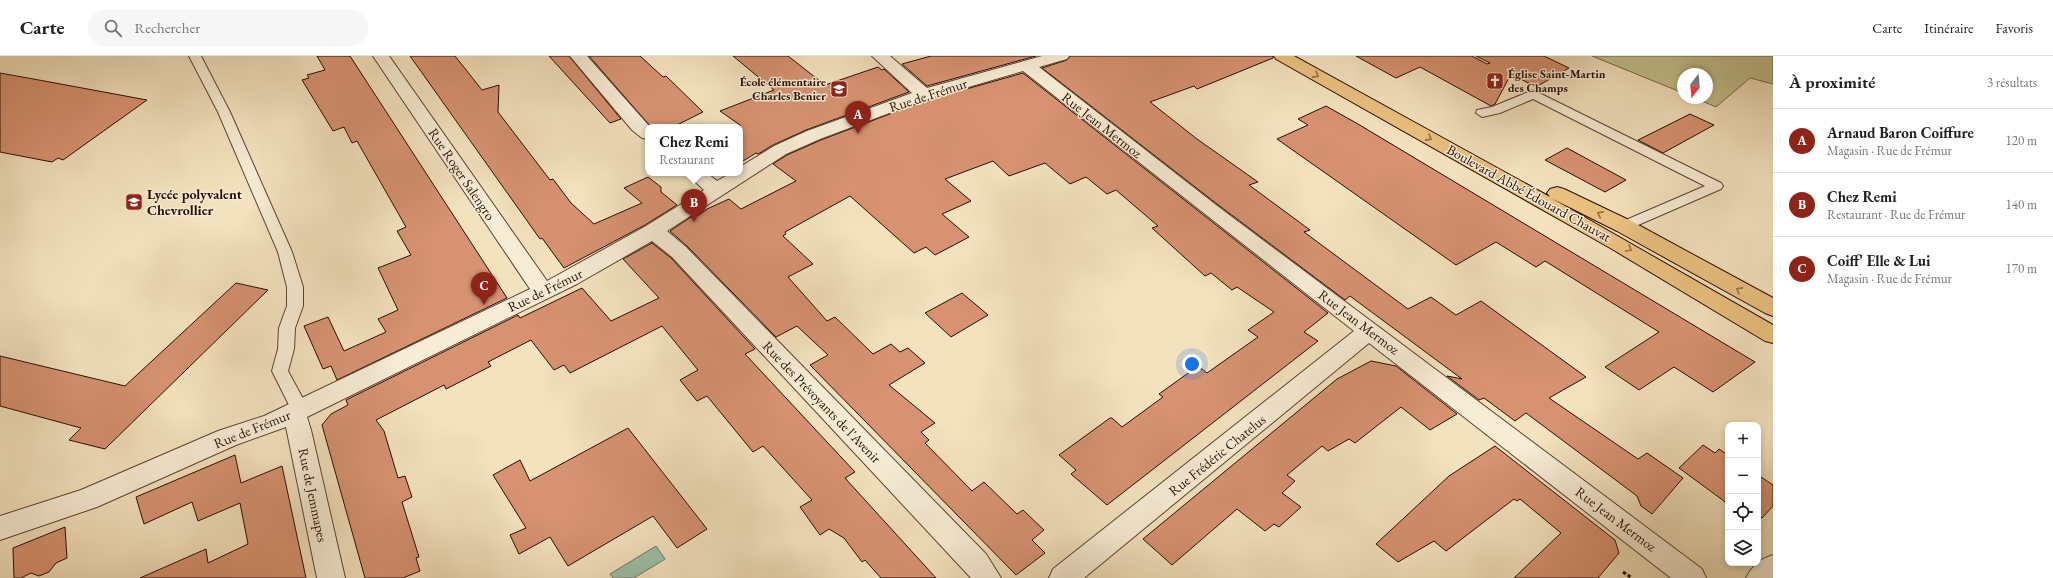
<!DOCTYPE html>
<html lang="fr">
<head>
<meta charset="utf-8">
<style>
  body { margin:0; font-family:"EB Garamond",serif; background:#f6f6f6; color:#202124 }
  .controls { position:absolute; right:12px; bottom:12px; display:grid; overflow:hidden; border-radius:8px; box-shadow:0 2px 6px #0003 }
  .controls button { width:36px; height:36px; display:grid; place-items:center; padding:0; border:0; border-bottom:1px solid #e0e0e0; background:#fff; color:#202124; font:20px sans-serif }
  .compass { position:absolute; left:1677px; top:12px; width:36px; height:36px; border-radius:50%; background:#fff; box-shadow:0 2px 6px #0003; rotate:196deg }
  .you { position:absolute; left:1192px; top:308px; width:14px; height:14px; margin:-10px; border:3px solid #fff; border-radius:50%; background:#1a73e8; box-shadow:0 0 0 6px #1a73e833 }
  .badge { display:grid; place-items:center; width:26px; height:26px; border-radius:50%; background:#8f2418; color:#fff; font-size:13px; font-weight:700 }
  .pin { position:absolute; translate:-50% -33px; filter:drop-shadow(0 1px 2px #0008) }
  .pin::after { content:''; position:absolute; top:21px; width:14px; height:12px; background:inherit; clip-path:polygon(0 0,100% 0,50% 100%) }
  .popup { position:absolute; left:645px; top:68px; width:98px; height:52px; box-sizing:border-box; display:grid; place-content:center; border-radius:8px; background:#fff; filter:drop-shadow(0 1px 3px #0005); font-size:13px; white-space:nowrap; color:#757577 }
  .popup b { font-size:15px; color:#202124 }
  .popup::after { content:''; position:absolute; left:50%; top:100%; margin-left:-8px; border:8px solid transparent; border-top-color:#fff }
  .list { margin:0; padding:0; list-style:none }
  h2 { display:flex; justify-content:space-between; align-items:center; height:52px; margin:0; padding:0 16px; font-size:17px }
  h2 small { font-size:13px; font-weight:400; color:#757577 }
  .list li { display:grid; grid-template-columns:26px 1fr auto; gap:12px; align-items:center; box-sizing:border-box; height:64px; padding:0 16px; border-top:1px solid #e0e0e0 }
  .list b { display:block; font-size:15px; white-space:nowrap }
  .list p { margin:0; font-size:13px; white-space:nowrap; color:#757577 }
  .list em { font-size:13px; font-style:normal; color:#757577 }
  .icon { flex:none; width:22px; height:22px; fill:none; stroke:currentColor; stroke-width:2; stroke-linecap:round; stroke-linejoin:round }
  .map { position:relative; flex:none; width:1773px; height:522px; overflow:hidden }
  header { display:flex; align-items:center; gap:24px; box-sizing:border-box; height:56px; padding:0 20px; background:#fff; border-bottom:1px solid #e0e0e0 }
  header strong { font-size:19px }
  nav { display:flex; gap:22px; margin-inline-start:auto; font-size:14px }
  .search { width:280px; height:36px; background:#f6f6f6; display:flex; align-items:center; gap:10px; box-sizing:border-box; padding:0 14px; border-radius:22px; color:#757577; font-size:15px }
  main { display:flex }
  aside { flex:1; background:#fff }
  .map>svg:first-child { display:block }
  .green { fill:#c2c18c; stroke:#766647 }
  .water { fill:#9dbfab; stroke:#6f7767 }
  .building { fill:#d79271; stroke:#2a0c02 }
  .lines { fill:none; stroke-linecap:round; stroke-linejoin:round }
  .lane-casing { stroke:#5c4231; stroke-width:2 }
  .street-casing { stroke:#5c4231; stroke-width:2 }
  .primary-casing { stroke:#2a0c02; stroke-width:2 }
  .path { stroke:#2a0c02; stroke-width:3; stroke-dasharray:3.5 2; stroke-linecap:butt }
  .lane { fill:#f7ecd5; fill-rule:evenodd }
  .street { fill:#f7ecd5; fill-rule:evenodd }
  .primary { fill:#eac17f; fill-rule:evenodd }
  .oneway { stroke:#947047 }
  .labels { text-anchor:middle; stroke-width:3; stroke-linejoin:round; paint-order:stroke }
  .far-poi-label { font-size:12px; font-weight:bold; fill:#2a0c02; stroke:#f7ecd5; text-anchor:start }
  .street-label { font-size:14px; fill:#2a0c02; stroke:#f7ecd5 }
  .poi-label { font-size:14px; font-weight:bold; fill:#2a0c02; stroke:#f7ecd5; text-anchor:start }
</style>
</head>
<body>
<header>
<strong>Carte</strong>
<div class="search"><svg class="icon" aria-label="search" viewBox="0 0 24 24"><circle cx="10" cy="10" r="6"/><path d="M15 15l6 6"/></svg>Rechercher</div>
<nav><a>Carte</a><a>Itinéraire</a><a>Favoris</a></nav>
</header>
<main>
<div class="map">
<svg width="1773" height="522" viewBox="0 0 1773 522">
  <rect width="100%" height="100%" fill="#f3e2be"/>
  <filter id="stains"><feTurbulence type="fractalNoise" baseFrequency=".005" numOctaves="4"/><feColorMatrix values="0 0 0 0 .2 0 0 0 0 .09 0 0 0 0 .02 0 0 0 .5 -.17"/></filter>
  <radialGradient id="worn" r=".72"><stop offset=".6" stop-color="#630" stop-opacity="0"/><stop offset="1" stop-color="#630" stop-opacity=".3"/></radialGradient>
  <path class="green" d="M1592 0H1773V28L1750 22 1716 51 1695 42H1707V18H1683V37Z"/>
  <path class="water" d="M656 490 665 503 634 522H613L610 518Z"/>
  <path class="building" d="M317 0H350L507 242 337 324 331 310 323 313 304 270 328 261 344 295 386 276 378 263 398 254 378 212 411 199 397 175 406 171 357 85 352 87 344 71 333 75 302 24 309 22 307 19 325 14Z
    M410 0H455L482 34 499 29 498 56 550 124 553 123 571 147 594 168 642 147 624 132 648 121 661 131V136L677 149 645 169 564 212 542 182 540 183Z
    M549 0H569L621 63 610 67Z
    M589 0H640L663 21 666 20 703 56 673 71H651Z
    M733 0H788L825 29 878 11 882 14 884 13 909 36 806 74 773 89 758 98 756 97 740 107V69L720 55 774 34Z
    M931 0H1036L927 30 902 8Z
    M1070 0H1273V2L1197 33 1194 30 1150 46 1197 83 1258 126 1249 129 1310 174 1304 176 1408 253 1431 241 1456 259 1481 245 1586 321 1549 342 1638 403 1647 397 1683 422 1652 458 1641 450 1637 440 1526 357 1515 365 1484 342 1479 344 1447 320 1462 323 1350 240 1345 244 1217 148 1042 12 1067 4Z
    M1356 0H1472L1487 8 1490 7 1476 0H1544L1569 12 1536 31 1511 18 1495 48 1491 50 1420 11 1396 22Z
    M0 17 39 24 147 44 63 104 58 102 52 106 0 96Z
    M1023 17 1328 257 1304 276 1318 285 1107 449 1071 418 1076 414 1059 399 1110 362H1112L1122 371 1163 341 1159 338 1198 310 1207 317 1258 281 1248 274 1274 256 1237 231 1232 234 1211 217 1205 220 1152 172 1158 170 1116 134 1107 138 1086 121 1070 128 1045 107 1009 120 993 105 945 123 971 145 942 158 969 181 935 199 926 191 914 197 850 140 785 176 786 178 783 180 813 208 788 221 827 265 835 261 873 298 891 288 900 296 908 292 925 307 889 329 935 367 921 376 929 384 925 387 972 435 984 426 1017 458 1023 454 1044 474 1032 484 1045 497 1016 519 810 309 828 299 797 270 776 281 687 190 670 175 691 161 693 163 707 153 729 143 741 153 796 125 773 108 787 99 821 84 924 45Z
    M1326 50 1358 68 1755 306 1713 336 1674 311 1639 334 1605 311 1659 276 1545 205 1536 211 1496 186 1456 209 1277 83 1308 69 1298 63Z
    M1690 58 1714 69 1663 97 1638 84Z
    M1567 92 1626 124 1605 136 1545 104Z
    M652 187 671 202 755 293 745 298 855 416 845 422 936 522H881L865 504 862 506 844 482 829 473 820 479 800 451 812 444 763 390 753 396 707 340 697 345 680 324 698 314 662 270 570 317 564 309 554 314 531 284 488 306 491 310 446 333 444 329 376 364 384 375 398 422 405 420 412 441 402 446 419 501 416 502 420 515 403 522H365L322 369 331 358 348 349 346 344 518 259 520 262 582 232 611 265 659 242 623 203Z
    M236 227 268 234 105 393 69 384 81 372 0 350V300L125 330Z
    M962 237 988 259 951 281 925 257Z
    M1371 305 1396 310 1457 358 1430 374 1401 351 1355 387 1349 383 1328 395 1322 390 1287 419 1295 425 1282 437 1301 451 1279 471 1274 468 1265 475 1237 453 1172 509 1143 483 1337 323Z
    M628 372 707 473 677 492 653 460 568 510 550 481 519 498 510 479 526 472 493 419 520 404 530 425Z
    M1703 389 1715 397 1719 393 1728 399V448L1679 412Z
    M1495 390 1615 484 1619 497 1598 522H1514L1561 477 1520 443 1517 445 1514 443 1446 495 1434 485 1398 506 1376 488 1449 420Z
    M235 399 241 427 282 410 306 522H140L206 493 208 507 248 488 240 447 198 465 192 446 144 468 136 441Z
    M1758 419 1773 429V450L1762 462 1760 460 1758 463Z
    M65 471 67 502 56 507 49 516 39 520 31 517 21 522H14L13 492Z"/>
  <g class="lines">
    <defs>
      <path id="lane" d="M189 0H201L230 56 292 196 303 231V250L295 272 294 293 288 315 309 354 306 359 300 361 294 359 272 315 278 293 279 272 287 250V231L278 196 218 56Z
        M1533 34 1721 127 1723 130 1721 133 1629 173H1619L1617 170 1619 167 1705 130 1533 43 1500 57 1482 61 1476 57 1477 54 1492 51Z"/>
      <path id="street" d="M373 0H389L547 225 646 170 704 134 686 117H707L717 125 731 117H740V111L774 90 807 75 912 37 872 0H890L927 32 1042 0H1069L1067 3 1039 11 1216 149 1702 513 1706 522H1671L1369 287 1084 522H1049L1053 513 1354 275 1023 15 924 44 820 83 786 98 667 175 686 191 986 498 1001 522H971L672 201 652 185 577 228 307 361 311 374 345 522H317L286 371 236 389 97 451 0 484V460L81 434 218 375 264 360 530 233Z
        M570 0H587L650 71H648V83L642 82 632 74Z
        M1773 499V522H1746C1752 510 1760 503 1773 499Z"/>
      <path id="primary" d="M1274 0H1294L1550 141 1547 137 1550 133 1557 131 1564 133 1631 165 1773 242V260L1765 257 1617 175 1551 142 1773 269V287L1765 285 1612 193 1276 3Z"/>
    </defs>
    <use href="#lane" class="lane-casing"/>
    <use href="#street" class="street-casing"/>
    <use href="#primary" class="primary-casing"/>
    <path class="path" d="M1623 516 1632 522"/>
    <use href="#lane" class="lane"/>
    <use href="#street" class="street"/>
    <use href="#primary" class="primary"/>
  </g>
  <defs><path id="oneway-chevron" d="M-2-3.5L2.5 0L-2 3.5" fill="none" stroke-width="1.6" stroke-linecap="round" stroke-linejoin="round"/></defs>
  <g class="oneway">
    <use href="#oneway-chevron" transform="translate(1316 19) rotate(29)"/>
    <use href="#oneway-chevron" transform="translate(1429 82) rotate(29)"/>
    <use href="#oneway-chevron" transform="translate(1600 158) rotate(-154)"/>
    <use href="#oneway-chevron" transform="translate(1629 193) rotate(30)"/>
    <use href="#oneway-chevron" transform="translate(1739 234) rotate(-151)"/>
  </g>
  <defs>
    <symbol id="church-square" viewBox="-11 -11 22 22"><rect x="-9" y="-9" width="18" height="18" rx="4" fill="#8f2418" stroke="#f7ecd5"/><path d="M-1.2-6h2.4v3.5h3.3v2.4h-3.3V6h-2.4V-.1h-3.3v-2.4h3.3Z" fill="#fff"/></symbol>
    <symbol id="school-square" viewBox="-11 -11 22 22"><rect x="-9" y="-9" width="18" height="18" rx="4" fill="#8f2418" stroke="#f7ecd5"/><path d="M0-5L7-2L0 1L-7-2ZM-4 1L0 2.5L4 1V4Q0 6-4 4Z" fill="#fff"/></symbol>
  </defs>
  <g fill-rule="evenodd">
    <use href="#church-square" x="1485" y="15" width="20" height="20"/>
    <use href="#school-square" x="829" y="23" width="20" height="20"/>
    <use href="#school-square" x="124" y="136" width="20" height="20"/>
  </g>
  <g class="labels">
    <g class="far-poi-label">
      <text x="1508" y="22">Église Saint-Martin<tspan x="1508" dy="14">des Champs</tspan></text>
      <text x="826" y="30" text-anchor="end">École élémentaire<tspan x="826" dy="14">Charles Benier</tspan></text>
    </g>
    <g class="street-label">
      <text transform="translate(928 39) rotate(-18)" y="5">Rue de Frémur</text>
      <text transform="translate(1102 69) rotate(38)" y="5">Rue Jean Mermoz</text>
      <text transform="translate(462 118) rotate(56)" y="5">Rue Roger Salengro</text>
      <text transform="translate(1529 137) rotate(29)" y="5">Boulevard Abbé Édouard Chauvat</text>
      <text transform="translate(545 234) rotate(-26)" y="5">Rue de Frémur</text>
      <text transform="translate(1359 266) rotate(37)" y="5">Rue Jean Mermoz</text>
      <text transform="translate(822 346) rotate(46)" y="5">Rue des Prévoyants de l'Avenir</text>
      <text transform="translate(252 373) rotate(-22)" y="5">Rue de Frémur</text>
      <text transform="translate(1217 399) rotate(-39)" y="5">Rue Frédéric Chatelus</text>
      <text transform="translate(313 439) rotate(78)" y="5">Rue de Jemmapes</text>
      <text transform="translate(1616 463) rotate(37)" y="5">Rue Jean Mermoz</text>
    </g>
    <g class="poi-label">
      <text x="147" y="143">Lycée polyvalent<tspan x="147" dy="16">Chevrollier</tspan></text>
    </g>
  </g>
  <rect width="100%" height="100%" filter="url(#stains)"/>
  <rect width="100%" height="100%" fill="url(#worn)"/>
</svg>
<div class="controls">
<button>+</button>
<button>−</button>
<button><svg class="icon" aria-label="locate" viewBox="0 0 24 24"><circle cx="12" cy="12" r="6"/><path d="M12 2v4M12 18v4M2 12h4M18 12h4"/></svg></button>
<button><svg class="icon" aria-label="layers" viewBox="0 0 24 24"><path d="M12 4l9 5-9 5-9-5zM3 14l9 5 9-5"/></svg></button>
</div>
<svg class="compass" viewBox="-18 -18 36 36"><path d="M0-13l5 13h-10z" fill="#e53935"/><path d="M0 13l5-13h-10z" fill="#757577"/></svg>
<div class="you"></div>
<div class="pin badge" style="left:858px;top:78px">A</div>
<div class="pin badge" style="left:694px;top:166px">B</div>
<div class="popup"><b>Chez Remi</b>Restaurant</div>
<div class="pin badge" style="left:484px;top:249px">C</div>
</div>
<aside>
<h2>À proximité<small>3 résultats</small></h2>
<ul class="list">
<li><span class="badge">A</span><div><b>Arnaud Baron Coiffure</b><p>Magasin · Rue de Frémur</p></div><em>120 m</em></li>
<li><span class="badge">B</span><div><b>Chez Remi</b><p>Restaurant · Rue de Frémur</p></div><em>140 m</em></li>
<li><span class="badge">C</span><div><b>Coiff' Elle &amp; Lui</b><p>Magasin · Rue de Frémur</p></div><em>170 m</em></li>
</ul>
</aside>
</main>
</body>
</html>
